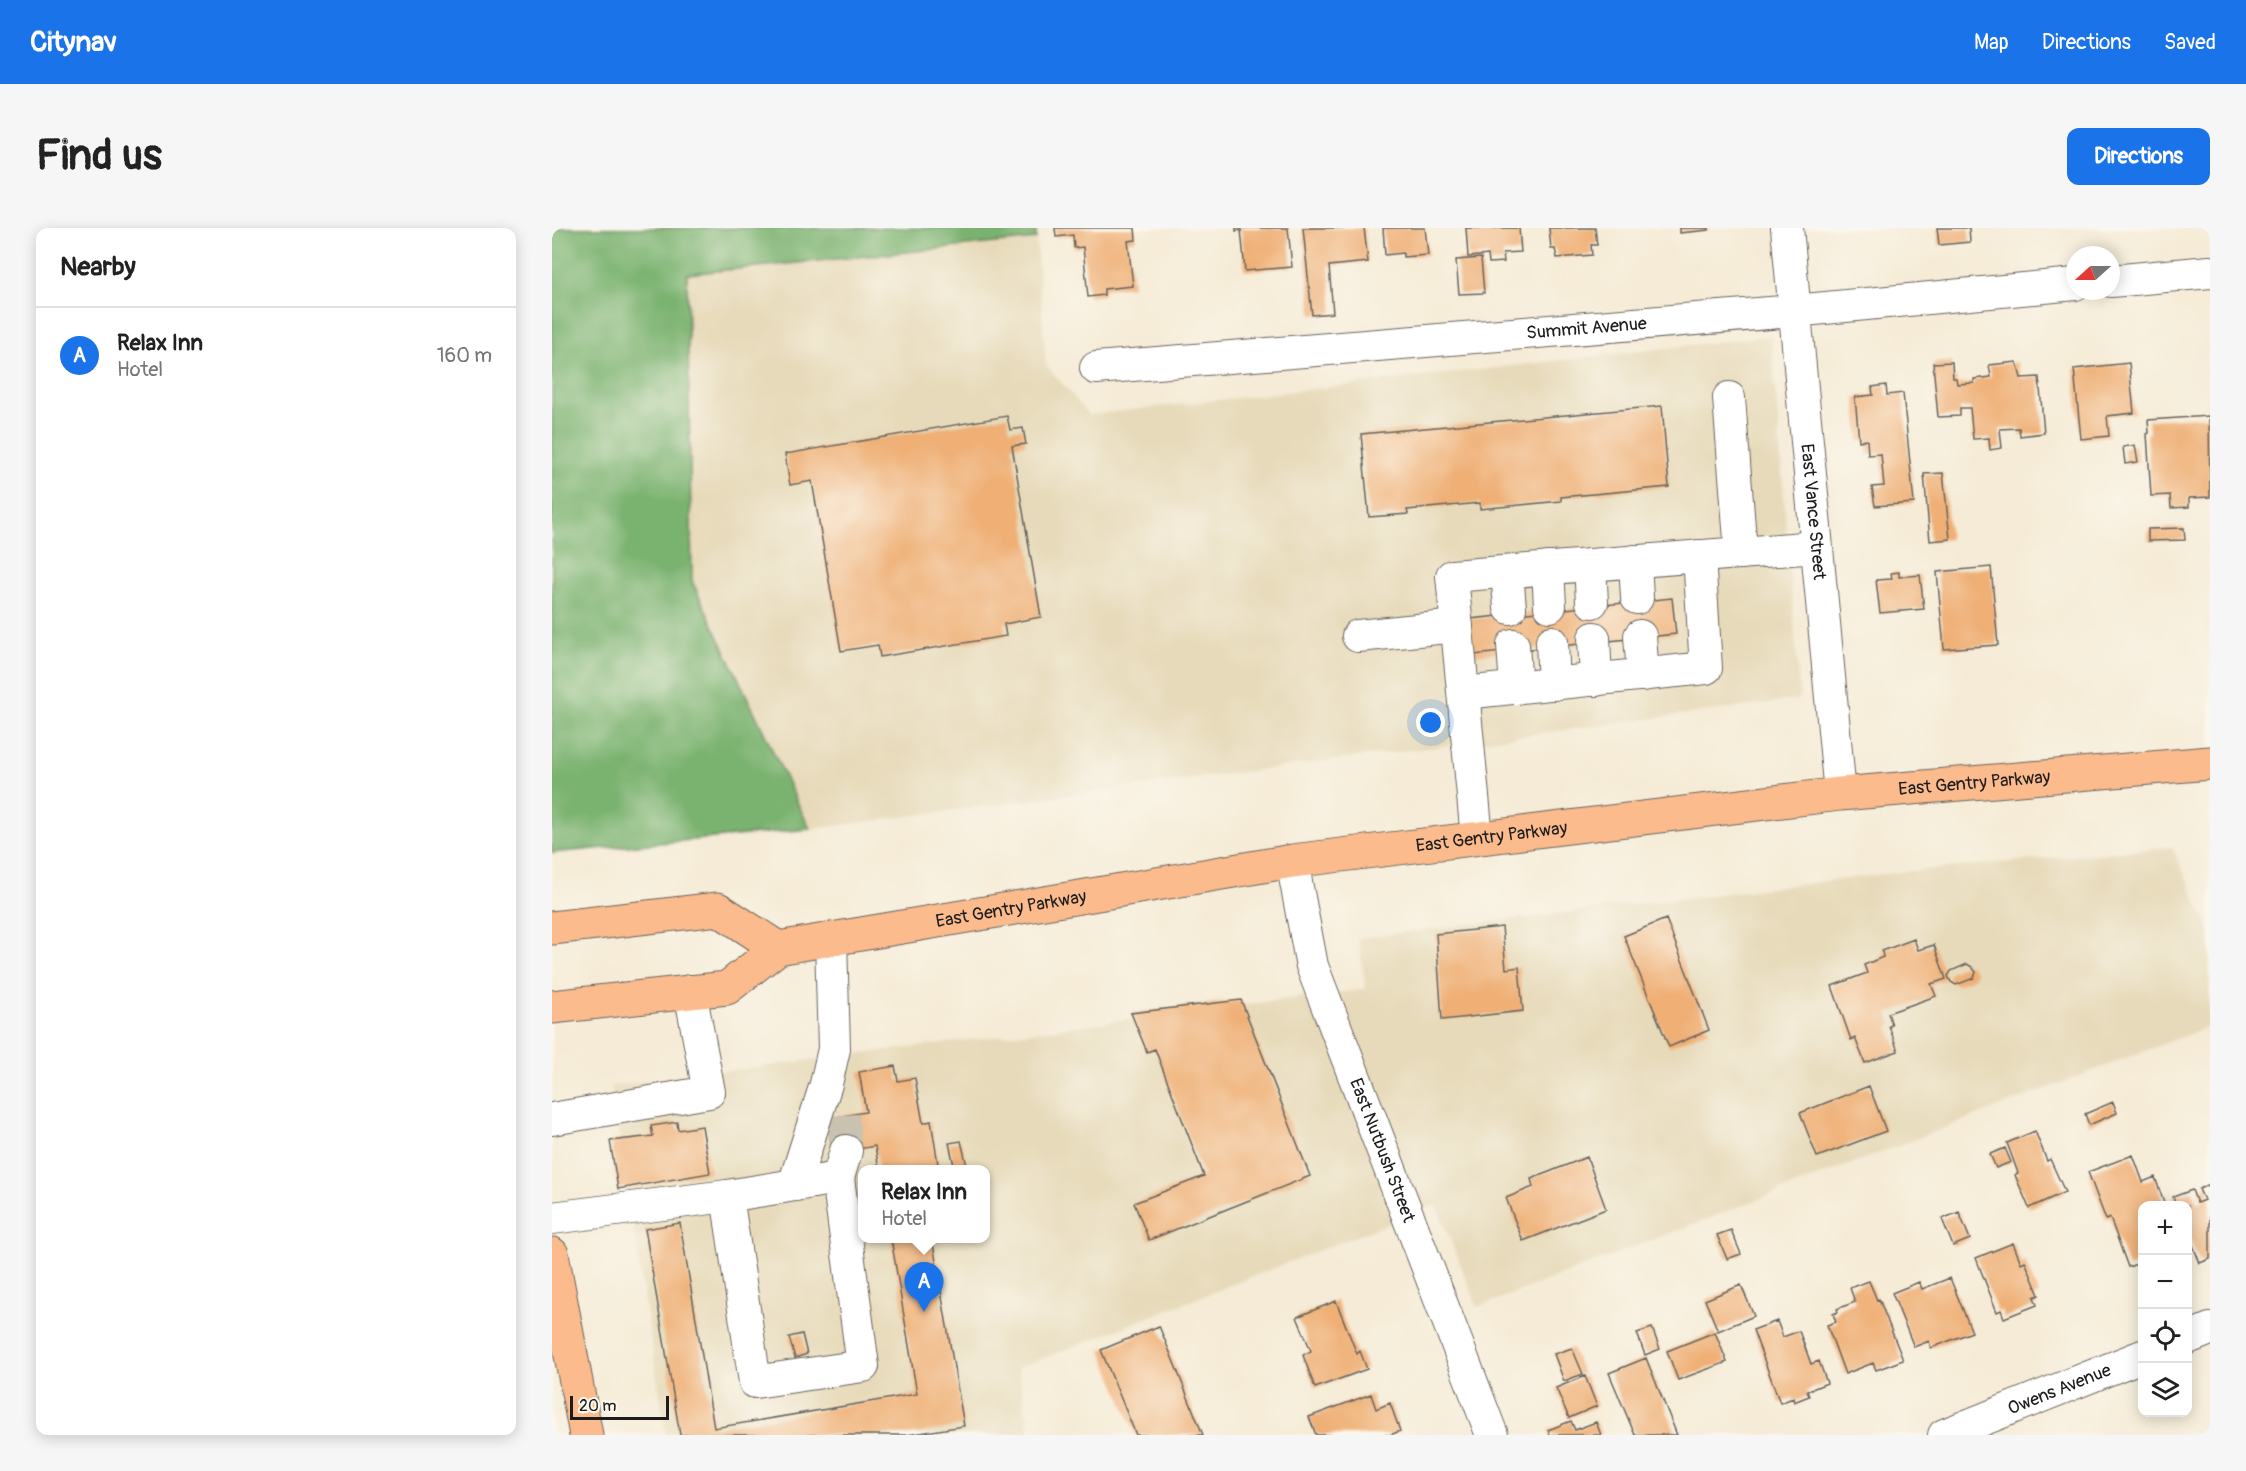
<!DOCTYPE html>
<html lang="en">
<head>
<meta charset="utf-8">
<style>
  body { margin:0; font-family:Pangolin,sans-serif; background:#f6f6f6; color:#222 }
  .controls { position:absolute; right:18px; bottom:18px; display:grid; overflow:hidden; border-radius:12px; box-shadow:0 3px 15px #0003 }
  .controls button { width:54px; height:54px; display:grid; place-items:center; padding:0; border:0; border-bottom:2px solid #e0e0e0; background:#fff; color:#222; font:30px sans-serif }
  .compass { position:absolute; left:1514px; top:18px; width:54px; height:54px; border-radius:50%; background:#fff; box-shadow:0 3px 15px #0003; rotate:249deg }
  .scale { position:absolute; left:18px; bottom:15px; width:99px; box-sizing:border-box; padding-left:6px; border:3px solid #1c1c1c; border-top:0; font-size:16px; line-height:21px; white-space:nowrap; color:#1c1c1c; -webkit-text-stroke:4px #fbf7ec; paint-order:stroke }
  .you { position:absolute; left:879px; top:495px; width:21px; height:21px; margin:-15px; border:4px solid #fff; border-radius:50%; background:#1a73e8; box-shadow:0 0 0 9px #1a73e833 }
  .badge { display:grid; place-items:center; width:39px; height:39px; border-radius:50%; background:#1a73e8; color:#fff; font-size:20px; font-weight:700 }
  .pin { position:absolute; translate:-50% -50px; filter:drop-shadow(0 2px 3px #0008) }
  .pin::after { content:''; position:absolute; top:32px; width:21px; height:18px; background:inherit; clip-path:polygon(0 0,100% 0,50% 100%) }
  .popup { position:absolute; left:306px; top:937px; width:132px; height:78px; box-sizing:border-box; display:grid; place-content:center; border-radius:12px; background:#fff; filter:drop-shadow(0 2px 4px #0005); font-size:20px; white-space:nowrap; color:#767676 }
  .popup b { font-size:22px; color:#222 }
  .popup::after { content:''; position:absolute; left:50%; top:100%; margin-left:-12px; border:12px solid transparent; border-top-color:#fff }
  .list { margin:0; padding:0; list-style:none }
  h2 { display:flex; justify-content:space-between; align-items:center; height:78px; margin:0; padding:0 24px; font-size:26px }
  h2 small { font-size:20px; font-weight:400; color:#767676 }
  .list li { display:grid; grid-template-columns:39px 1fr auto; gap:18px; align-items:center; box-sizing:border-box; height:96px; padding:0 24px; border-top:2px solid #e0e0e0 }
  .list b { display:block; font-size:22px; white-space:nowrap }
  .list p { margin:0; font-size:20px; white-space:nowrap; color:#767676 }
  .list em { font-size:20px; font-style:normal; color:#767676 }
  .icon { flex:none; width:33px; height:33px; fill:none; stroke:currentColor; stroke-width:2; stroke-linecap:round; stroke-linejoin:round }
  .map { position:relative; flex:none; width:1658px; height:1207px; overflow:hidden; border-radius:12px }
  header { display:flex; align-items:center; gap:36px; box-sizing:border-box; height:84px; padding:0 30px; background:#1a73e8; color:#fff }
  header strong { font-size:28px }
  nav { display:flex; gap:33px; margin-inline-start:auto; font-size:21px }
  .intro { display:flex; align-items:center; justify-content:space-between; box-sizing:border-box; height:144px; padding:0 36px }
  h1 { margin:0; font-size:42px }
  .button { padding:15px 27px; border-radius:12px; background:#1a73e8; color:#fff; font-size:21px; font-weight:700 }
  main { display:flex; gap:36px; padding:0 36px }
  aside { flex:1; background:#fff; border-radius:12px; box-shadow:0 3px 15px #0003 }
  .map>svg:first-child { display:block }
  .built { fill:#e7daba; fill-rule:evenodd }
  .forest { fill:#7ab270; stroke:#4b6746; stroke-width:1.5 }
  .building { fill:#efaf74 }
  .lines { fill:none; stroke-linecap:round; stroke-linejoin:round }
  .minor-tunnel { stroke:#cac2b1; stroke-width:32; stroke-dasharray:32 16; stroke-linecap:butt }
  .minor-casing { stroke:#68645d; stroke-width:34 }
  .major-casing { stroke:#68645d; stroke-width:35 }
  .minor { stroke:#fff; stroke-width:32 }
  .major { stroke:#fbbb8d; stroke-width:33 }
  .labels { text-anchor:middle; stroke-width:6; stroke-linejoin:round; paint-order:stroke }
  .street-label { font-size:18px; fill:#1c1c1c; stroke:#fbf7ec }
</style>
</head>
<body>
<header>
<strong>Citynav</strong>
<nav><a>Map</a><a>Directions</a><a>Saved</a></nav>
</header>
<div class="intro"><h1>Find us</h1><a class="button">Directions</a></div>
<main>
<aside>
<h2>Nearby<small></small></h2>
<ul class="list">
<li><span class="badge">A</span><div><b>Relax Inn</b><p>Hotel</p></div><em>160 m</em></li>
</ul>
</aside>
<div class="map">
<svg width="1658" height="1207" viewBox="0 0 1658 1207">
  <rect width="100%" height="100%" fill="#fbf7ec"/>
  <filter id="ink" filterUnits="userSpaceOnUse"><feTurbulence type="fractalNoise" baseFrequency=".0167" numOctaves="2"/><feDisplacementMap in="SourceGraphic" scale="12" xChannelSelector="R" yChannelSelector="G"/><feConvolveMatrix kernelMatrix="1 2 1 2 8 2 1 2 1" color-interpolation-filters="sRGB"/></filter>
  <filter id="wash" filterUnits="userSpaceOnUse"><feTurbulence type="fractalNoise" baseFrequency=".008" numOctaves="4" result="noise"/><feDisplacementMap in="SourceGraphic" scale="24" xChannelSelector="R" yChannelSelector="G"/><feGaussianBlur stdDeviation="1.35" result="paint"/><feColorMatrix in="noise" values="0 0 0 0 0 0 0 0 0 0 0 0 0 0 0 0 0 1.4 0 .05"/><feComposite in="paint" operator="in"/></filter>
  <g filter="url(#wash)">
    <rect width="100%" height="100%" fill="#f5ebd6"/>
    <path class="built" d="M484 11 494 137 537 187 1219 108 1248 471 258 601 140 353 135 46Z
      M1620 619 1658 702V798L926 1079 884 977 466 1140 478 1207H114L59 858 814 761 806 710 1350 644ZM310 942H434V1010H310Z"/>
    <path class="forest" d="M0 0H484V11L135 46 140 353 258 601 0 625Z"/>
    <g id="blocks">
      <path class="building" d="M503 0H583L584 12 576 13 581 58 552 61V67L536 69 531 19 522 20 521 7 504 9Z
        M684 0H736L740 39 693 43 689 2 684 3Z
        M751 0H812L816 34 777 38 781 85 760 87Z
        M831 0H873L876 27 851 29V25L833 27Z
        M914 0H967L969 24 951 25 952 34 937 35 936 27 916 29Z
        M997 0H1043L1045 17H1039L1040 27 1005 30 1003 21H999Z
        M1128 0H1157V2L1128 5Z
        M1385 0H1417L1418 14 1387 17Z
        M929 30 932 65 907 66 904 32Z
        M1400 134 1401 150H1404L1405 156 1422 155V151L1439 149 1437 137 1465 134 1469 150 1487 149 1492 205 1468 208 1467 200 1448 201 1450 220 1438 222 1437 210 1421 211 1418 180H1408V188L1386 189 1381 135Z
        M1577 135 1582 185 1555 188 1557 208 1529 211 1522 141Z
        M1334 157 1335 167 1351 165 1362 275 1323 278 1320 259 1332 258 1329 226 1316 227 1315 212 1307 213 1303 169 1321 167 1320 159Z
        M1110 178 1117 259 1009 269V273L928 281V275L855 282 856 286 817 289 809 206Z
        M455 188 458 202 471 200 474 216 460 218 489 389 452 396 454 408 328 429 326 417 289 423 260 253 238 257 233 226Z
        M1657 188 1658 269 1637 270V279L1619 280 1618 267 1599 268 1595 206 1597 205 1596 192Z
        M1583 217 1586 234 1573 236 1571 219Z
        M1391 245 1398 311 1378 313 1372 246Z
        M1632 300 1633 312 1596 313V301Z
        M1439 339 1446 417 1392 421 1385 344Z
        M1347 344V349L1368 347 1372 381 1328 385 1324 352 1340 351 1339 345Z
        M1120 370 1124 406 922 427 918 391Z
        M1114 691 1157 802 1117 819 1072 708Z
        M950 699 954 741 967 739 971 783 890 792 884 706Z
        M1362 711 1366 722 1382 717 1394 751 1379 756 1384 768 1336 785 1340 797 1337 798 1346 823 1313 835 1303 810 1299 812 1280 758 1315 745 1312 737 1331 729 1330 723Z
        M1415 736 1420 739 1424 744 1422 750 1404 757 1399 754 1396 748 1399 743Z
        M689 772 758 948 597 1012 582 975 652 948 603 821 595 824 579 785Z
        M343 838 346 853 363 850 371 895 379 893 387 942H327L323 918 283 925 278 890 314 884 307 844Z
        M1317 858 1334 903 1265 929 1248 885Z
        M1561 874 1565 885 1537 897 1533 886Z
        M125 894 126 902 150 898 158 945 66 961 58 913 101 908 99 898Z
        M1483 903 1495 933 1498 931 1513 964 1477 980 1463 947 1466 945 1455 915Z
        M409 913 416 942H403L397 915Z
        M1453 920 1459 934 1444 940 1438 926Z
        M1581 927 1591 954 1603 949 1613 978H1590V1041L1588 1035 1576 1039 1558 990 1554 992 1536 944Z
        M1035 929 1054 981 971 1013 954 970 981 959 979 951Z
        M1658 956V1031L1648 1035 1636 1005V978H1624L1621 969 1640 962 1645 975 1652 972 1647 961Z
        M1407 984 1418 1011 1401 1018 1390 991Z
        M128 995 162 1200 365 1166 339 1010H380L412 1198 355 1207H128L93 1001Z
        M1179 1002 1189 1026 1175 1031 1165 1007Z
        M1461 1015 1469 1035 1473 1033 1487 1067 1482 1069 1485 1077 1452 1090 1449 1082 1445 1084 1424 1030Z
        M1398 1050 1420 1104 1379 1120 1377 1113 1362 1119 1340 1065 1367 1054 1370 1061Z
        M1317 1053 1325 1072 1327 1071 1351 1132 1324 1142 1321 1135 1293 1146 1275 1097 1284 1094 1281 1086 1286 1084 1285 1081 1303 1074 1298 1060Z
        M1189 1057 1202 1088 1166 1103 1153 1072Z
        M784 1073 805 1126 808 1123 815 1141 763 1160 751 1127 759 1123 745 1089Z
        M1225 1093 1231 1109 1247 1103 1259 1136 1267 1133 1275 1155 1255 1163 1257 1168 1242 1174 1241 1170 1228 1175 1201 1102Z
        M607 1098 617 1122 651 1207H584L549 1122Z
        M1100 1100 1108 1121 1093 1127 1085 1105Z
        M1163 1104 1175 1134 1126 1152 1115 1123Z
        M250 1106 255 1126 243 1130 237 1109Z
        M1020 1120 1031 1146 1012 1153 1002 1126Z
        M1094 1130 1125 1207H1083L1057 1145Z
        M1033 1148 1045 1178 1017 1190 1004 1160Z
        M819 1166 824 1181 838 1175 848 1203 838 1207H764L757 1189Z
        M1019 1193 1023 1202 1044 1194 1049 1207H998L996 1202Z"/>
    </g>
  </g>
  <g filter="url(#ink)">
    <use href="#blocks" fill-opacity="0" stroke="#68645d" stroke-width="1.5"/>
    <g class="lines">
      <path class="minor-tunnel" d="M291 887 294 923"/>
      <defs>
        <g id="minor">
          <path id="s1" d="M1235 0 1288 566"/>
          <path d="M1559 53 1658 44"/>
          <path id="s2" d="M544 140 1242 83 1523 56"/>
          <path d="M1177 170 1189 325"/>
          <path d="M1083 333 1085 370"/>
          <path d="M1038 337 1040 374"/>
          <path d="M996 340 998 378"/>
          <path d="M955 344 958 380"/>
          <path d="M806 408 905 398"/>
          <path d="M1088 408 1091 447"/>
          <path d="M1042 410 1044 452"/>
          <path d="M1000 414 1002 456"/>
          <path d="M961 417 964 460"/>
          <path d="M912 465 1154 440 1147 328"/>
          <path d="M925 610 900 348 1264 319"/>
          <path id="s3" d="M740 633 760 738 940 1207"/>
          <path d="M0 891 157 864 138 763"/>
          <path d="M286 950 294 923"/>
          <path d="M242 957 274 856 282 821 279 711"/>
          <path d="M0 990 175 968 286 950 311 1138 203 1154 175 968"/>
          <path d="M1636 1110 1658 1101"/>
          <path id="s4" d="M1392 1207 1590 1128"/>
        </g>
        <g id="major">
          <path d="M0 700 166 681 226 720"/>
          <path id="s5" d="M0 779 175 760 226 720 740 633 1288 566 1658 535"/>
          <path d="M0 1026 34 1207"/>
        </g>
      </defs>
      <use href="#minor" class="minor-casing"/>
      <use href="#major" class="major-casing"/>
      <use href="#minor" class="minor"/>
      <use href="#major" class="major"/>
    </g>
  </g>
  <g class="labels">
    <g class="street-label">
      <text dy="6" stroke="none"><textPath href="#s2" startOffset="492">Summit Avenue</textPath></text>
      <text dy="6" stroke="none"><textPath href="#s1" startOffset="285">East Vance Street</textPath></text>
      <text dy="6" stroke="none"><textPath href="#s5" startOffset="1449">East Gentry Parkway</textPath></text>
      <text dy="6" stroke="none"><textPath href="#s5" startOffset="963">East Gentry Parkway</textPath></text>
      <text dy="6" stroke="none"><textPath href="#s5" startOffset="477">East Gentry Parkway</textPath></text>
      <text dy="6" stroke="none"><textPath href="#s3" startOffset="304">East Nutbush Street</textPath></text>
      <text dy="6" stroke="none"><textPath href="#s4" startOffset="124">Owens Avenue</textPath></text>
    </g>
  </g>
</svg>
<div class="controls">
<button>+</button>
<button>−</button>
<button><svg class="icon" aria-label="locate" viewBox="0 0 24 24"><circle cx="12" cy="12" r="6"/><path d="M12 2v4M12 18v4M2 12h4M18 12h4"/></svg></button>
<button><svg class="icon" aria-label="layers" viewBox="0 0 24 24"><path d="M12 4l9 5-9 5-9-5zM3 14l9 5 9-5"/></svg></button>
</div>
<svg class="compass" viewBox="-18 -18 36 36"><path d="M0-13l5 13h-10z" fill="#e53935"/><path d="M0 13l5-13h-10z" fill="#767676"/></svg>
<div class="scale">20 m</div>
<div class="you"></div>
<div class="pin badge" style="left:372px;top:1084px">A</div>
<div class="popup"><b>Relax Inn</b>Hotel</div>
</div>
</main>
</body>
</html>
